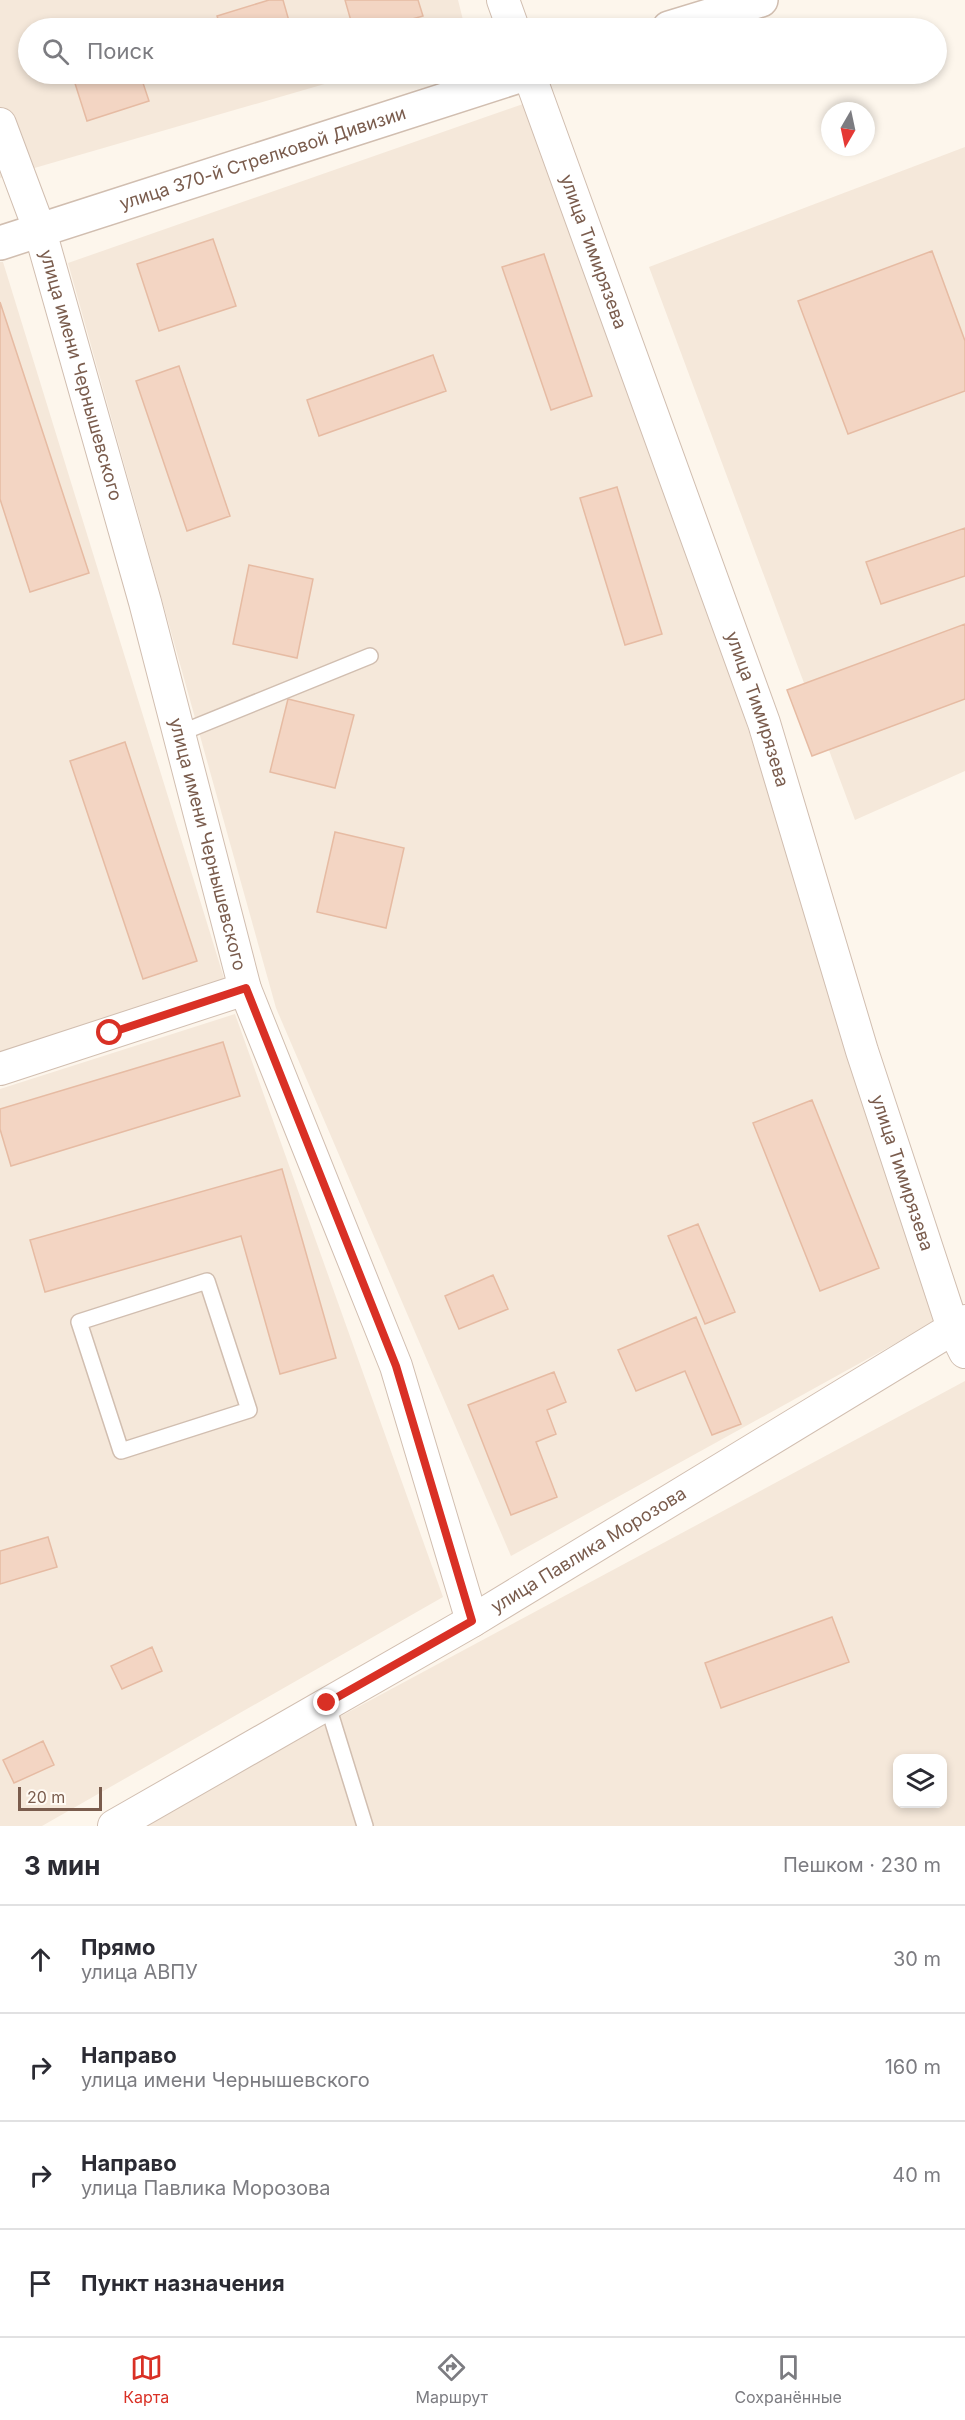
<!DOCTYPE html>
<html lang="ru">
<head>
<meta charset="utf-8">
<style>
  body { margin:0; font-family:Inter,sans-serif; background:#f7f7f7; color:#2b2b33 }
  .controls { position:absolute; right:18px; bottom:18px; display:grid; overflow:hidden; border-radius:12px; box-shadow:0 3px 9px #0003 }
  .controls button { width:54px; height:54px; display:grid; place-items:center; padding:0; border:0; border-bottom:2px solid #e1e1e2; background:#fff; color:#2b2b33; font:30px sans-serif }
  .compass { position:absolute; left:821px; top:102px; width:54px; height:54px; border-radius:50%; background:#fff; box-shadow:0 3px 9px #0003; rotate:189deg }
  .scale { position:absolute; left:18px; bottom:15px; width:84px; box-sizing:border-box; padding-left:6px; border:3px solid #7a5c4d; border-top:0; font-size:16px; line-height:21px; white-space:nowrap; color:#7a5c4d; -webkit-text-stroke:4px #fffaf3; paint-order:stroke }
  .stop { position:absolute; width:18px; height:18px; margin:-14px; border:4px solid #d93025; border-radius:50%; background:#fff }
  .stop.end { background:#d93025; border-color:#fff; box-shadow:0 2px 6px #0008 }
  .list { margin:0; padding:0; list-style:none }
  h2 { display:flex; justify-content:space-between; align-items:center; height:78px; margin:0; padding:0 24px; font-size:26px }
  h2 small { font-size:20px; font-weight:400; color:#7c7c81 }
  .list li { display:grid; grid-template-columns:39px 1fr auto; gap:18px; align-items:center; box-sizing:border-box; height:108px; padding:0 24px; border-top:2px solid #e1e1e2 }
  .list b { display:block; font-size:22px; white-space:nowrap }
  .list p { margin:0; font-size:20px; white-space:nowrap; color:#7c7c81 }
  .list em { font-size:20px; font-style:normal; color:#7c7c81 }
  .icon { flex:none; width:33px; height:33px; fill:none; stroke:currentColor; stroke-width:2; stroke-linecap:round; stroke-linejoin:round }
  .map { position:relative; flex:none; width:965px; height:1826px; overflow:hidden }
  .search { position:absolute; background:#fff; box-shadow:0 3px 9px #0003; left:18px; right:18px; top:18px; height:66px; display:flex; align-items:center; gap:15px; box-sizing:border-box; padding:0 21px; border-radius:33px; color:#7c7c81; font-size:22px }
  .sheet { height:510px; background:#fff }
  nav { display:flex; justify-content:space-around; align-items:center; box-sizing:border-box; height:84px; border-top:2px solid #e1e1e2; background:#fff; font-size:16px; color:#7c7c81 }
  nav a { display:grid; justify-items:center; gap:3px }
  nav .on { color:#d93025 }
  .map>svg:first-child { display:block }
  .residential { fill:#f5e8da; fill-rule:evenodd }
  .building { fill:#f3d5c3; stroke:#e6bba3; stroke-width:1.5 }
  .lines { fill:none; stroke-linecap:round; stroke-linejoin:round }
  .service-casing { stroke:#d1beb0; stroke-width:18 }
  .minor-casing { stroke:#d1beb0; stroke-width:34 }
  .tertiary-casing { stroke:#d1beb0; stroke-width:36 }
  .service { stroke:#fff; stroke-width:15 }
  .minor { stroke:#fff; stroke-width:32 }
  .tertiary { stroke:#fff; stroke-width:33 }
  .route { stroke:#d93025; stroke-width:8 }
  .labels { text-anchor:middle; stroke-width:4.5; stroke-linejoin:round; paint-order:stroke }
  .street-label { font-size:18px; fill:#7a5c4d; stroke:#fffaf3 }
</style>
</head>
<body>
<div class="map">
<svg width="965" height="1826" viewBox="0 0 965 1826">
  <rect width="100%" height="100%" fill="#fdf6ec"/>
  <path class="residential" d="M0 0H458L465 28H28V74H359L0 178Z
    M523 104 714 622 936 1321 511 1556 276 1008 68 263Z
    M965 147V771L855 820 649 267Z
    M0 262H3L228 991 0 1059Z
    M235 1014 443 1597 42 1826H0V1089Z
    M965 1381V1826H136ZM898 1758H942V1804H898Z"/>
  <path class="building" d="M269 0H283L291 28H221L217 16Z
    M345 0H418L423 16 380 28H353Z
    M72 74H140L149 101 87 121Z
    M213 239 236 306 159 331 137 264Z
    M932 251 965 341V391L848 434 798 301Z
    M544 254 592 396 551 410 502 267Z
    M0 302 89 573 30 592 0 499Z
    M433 355 446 391 319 436 307 400Z
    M179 366 230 516 187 531 136 381Z
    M617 487 662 634 625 645 580 498Z
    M965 528V576L881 604 866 562Z
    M249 565 313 579 297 658 233 644Z
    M965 624V699L812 756 787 690Z
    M288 699 354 715 335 788 270 772Z
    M125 742 197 961 143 979 70 761Z
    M335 832 404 848 386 928 317 912Z
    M223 1042 240 1096 11 1166 0 1129V1109Z
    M812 1100 879 1268 820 1291 753 1123Z
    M282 1169 336 1358 280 1374 241 1236 45 1292 30 1240Z
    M698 1224 735 1312 705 1324 668 1236Z
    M493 1275 508 1309 459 1329 445 1296Z
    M696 1317 741 1424 712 1435 685 1371 636 1391 618 1350Z
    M554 1372 566 1402 547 1410 556 1434 536 1442 557 1497 511 1515 468 1405Z
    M48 1537 57 1567 0 1584V1551Z
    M832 1617 849 1662 721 1708 705 1663Z
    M152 1647 162 1671 122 1689 111 1666Z
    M43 1741 54 1765 14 1783 3 1760Z"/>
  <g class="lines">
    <defs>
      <path id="service" d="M178 734 370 656
        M207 1281 249 1410 121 1451 79 1322Z
        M327 1703 365 1826"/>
      <g id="minor">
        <path d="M503 0 513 28"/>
        <path id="s1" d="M529 74 764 723 862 1051 953 1328 965 1352"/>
        <path id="s2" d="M0 124 40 231 145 602 245 989 396 1366 472 1621"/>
        <path d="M0 1069 245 989"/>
        <path id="s3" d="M114 1826 472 1621 965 1321"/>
      </g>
      <g id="tertiary">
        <path d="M669 28 761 0"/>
        <path id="s4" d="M0 243 525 74"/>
      </g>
    </defs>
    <use href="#service" class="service-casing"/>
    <use href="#minor" class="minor-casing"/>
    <use href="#tertiary" class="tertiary-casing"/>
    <use href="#service" class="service"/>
    <use href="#minor" class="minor"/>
    <use href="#tertiary" class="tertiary"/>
  </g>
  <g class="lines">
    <path class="route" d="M110 1033 246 988 396 1366 472 1621 327 1703"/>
  </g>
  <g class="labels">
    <g class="street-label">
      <text dy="6" stroke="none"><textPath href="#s4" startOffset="276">улица 370-й Стрелковой Дивизии</textPath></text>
      <text dy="6" stroke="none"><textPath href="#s1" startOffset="189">улица Тимирязева</textPath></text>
      <text dy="6" stroke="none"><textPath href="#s2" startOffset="264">улица имени Чернышевского</textPath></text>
      <text dy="6" stroke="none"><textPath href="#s1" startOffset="675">улица Тимирязева</textPath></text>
      <text dy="6" stroke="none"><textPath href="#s2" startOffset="750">улица имени Чернышевского</textPath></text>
      <text dy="6" stroke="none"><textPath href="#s1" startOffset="1161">улица Тимирязева</textPath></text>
      <text dy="6" stroke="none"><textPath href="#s3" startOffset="549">улица Павлика Морозова</textPath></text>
    </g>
  </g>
</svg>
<div class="controls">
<button><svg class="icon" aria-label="layers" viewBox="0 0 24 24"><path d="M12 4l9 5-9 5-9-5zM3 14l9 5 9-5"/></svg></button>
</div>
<svg class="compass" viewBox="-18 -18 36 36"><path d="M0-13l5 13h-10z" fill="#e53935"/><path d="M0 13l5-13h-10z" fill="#7c7c81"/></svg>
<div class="scale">20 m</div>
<div class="stop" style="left:110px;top:1033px"></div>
<div class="stop end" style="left:327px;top:1703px"></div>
<div class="search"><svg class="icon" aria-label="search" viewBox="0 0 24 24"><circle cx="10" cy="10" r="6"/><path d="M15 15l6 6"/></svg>Поиск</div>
</div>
<section class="sheet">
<h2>3 мин<small>Пешком · 230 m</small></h2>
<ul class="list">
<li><svg class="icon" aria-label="ahead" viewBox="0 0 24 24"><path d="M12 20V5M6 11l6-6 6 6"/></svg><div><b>Прямо</b><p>улица АВПУ</p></div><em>30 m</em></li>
<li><svg class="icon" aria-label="right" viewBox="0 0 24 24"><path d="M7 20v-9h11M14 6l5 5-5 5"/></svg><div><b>Направо</b><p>улица имени Чернышевского</p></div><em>160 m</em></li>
<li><svg class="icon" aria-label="right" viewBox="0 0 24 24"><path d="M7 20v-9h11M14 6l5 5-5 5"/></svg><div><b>Направо</b><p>улица Павлика Морозова</p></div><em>40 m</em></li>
<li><svg class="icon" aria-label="arrive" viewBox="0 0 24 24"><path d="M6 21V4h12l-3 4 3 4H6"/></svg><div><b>Пункт назначения</b></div></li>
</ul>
</section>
<nav>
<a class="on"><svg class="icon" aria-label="map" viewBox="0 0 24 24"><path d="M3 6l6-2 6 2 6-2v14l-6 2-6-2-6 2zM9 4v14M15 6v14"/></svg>Карта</a>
<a><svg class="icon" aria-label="directions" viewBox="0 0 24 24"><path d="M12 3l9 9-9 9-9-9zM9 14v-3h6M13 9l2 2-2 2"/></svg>Маршрут</a>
<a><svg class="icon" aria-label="saved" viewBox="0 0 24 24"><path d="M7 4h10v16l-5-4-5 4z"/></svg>Сохранённые</a>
</nav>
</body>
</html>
